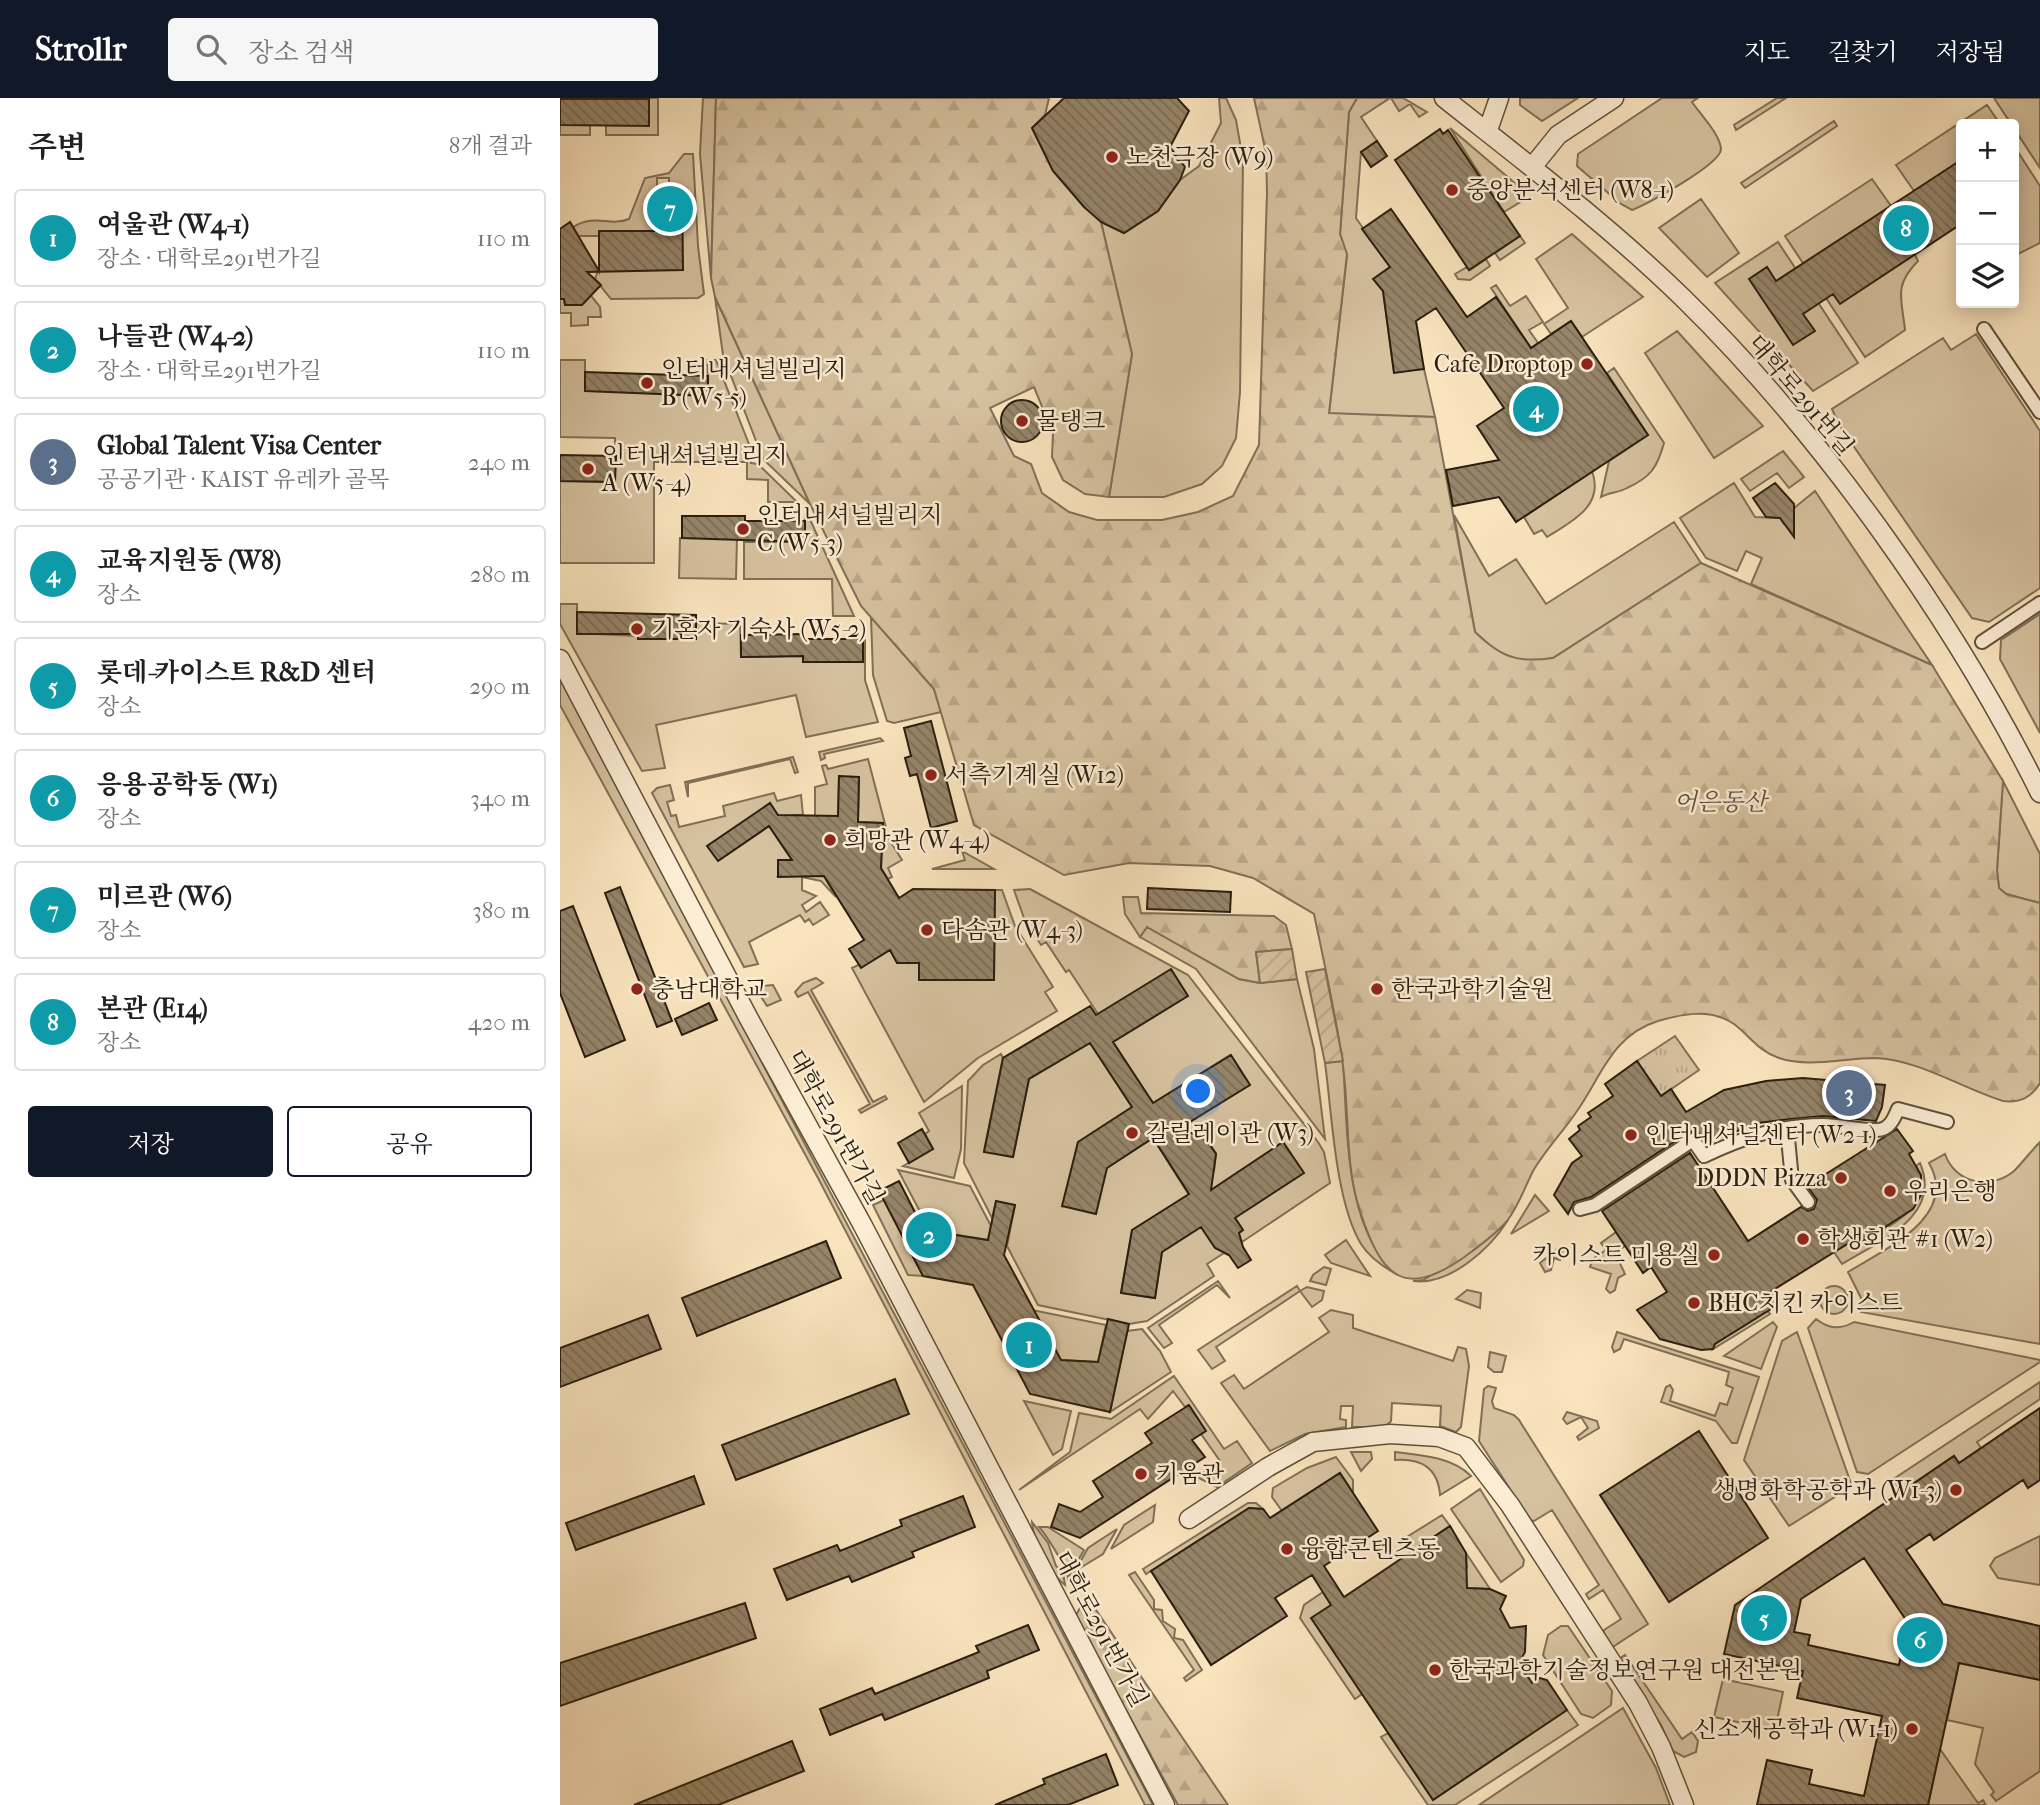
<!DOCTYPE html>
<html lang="ko">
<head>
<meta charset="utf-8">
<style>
  body { margin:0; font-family:"IM FELL French Canon","Noto Serif KR",serif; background:#f6f6f6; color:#202124 }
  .controls { position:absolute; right:21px; top:21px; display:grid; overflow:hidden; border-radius:7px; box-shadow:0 4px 18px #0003 }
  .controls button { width:63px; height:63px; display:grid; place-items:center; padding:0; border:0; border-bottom:2px solid #e0e0e0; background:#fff; color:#202124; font:35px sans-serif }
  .you { position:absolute; left:639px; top:994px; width:24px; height:24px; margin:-18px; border:5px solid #fff; border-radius:50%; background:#1a73e8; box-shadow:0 0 0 10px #1a73e833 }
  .badge { display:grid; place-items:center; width:46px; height:46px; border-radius:50%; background:#111827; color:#fff; font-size:23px; font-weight:700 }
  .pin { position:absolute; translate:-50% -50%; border:4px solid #fff; box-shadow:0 2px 7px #0006 }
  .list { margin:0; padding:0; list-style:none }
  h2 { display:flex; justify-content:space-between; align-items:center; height:91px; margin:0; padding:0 28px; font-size:30px }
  h2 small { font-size:23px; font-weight:400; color:#757577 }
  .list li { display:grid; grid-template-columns:46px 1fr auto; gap:21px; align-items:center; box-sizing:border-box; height:98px; margin:0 14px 14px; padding:0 14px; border:2px solid #e0e0e0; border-radius:7px }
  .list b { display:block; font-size:26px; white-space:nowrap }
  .list p { margin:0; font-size:23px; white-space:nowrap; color:#757577 }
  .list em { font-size:23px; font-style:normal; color:#757577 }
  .actions { display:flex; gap:14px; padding:21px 28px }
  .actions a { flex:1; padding:16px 0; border:2px solid #111827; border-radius:7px; text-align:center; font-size:24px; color:#111827 }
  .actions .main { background:#111827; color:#fff }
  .icon { flex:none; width:38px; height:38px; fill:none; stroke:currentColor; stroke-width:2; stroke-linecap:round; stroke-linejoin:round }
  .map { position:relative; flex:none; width:1480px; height:1707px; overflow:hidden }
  header { display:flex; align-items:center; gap:42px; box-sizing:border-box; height:98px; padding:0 35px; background:#111827; color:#fff }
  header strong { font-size:33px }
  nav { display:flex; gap:38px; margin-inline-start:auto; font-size:24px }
  .search { width:490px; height:63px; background:#f6f6f6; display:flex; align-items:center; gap:18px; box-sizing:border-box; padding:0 24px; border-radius:7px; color:#757577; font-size:26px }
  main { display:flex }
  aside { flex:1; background:#fff }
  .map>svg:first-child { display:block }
  .grass { fill:#d7c2a0; stroke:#807057; stroke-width:2 }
  .forest { fill:url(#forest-firs); stroke:#807057; stroke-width:2 }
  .park { fill:url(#park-tufts); stroke:#807057; stroke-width:2 }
  .garden { fill:url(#garden-furrows); stroke:#807057; stroke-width:2 }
  .building { fill:url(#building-back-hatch); stroke:#2a1e0e; stroke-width:2; fill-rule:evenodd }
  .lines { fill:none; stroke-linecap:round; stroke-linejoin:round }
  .pedestrian-casing { stroke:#5e503a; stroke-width:16 }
  .minor-casing { stroke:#5e503a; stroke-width:21 }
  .pedestrian { stroke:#fcedd5; stroke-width:12 }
  .minor { stroke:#fcedd5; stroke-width:18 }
  .poi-dot { fill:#8f2418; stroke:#fcedd5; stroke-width:2.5 }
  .labels { text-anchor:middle; stroke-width:5; stroke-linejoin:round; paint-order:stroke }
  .poi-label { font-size:24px; fill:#2a1e0e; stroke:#fcedd5; text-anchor:start }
  .street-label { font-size:24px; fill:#2a1e0e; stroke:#fcedd5 }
  .park-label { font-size:24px; font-style:italic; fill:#5e4f3a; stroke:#fcedd5 }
</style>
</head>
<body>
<header>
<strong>Strollr</strong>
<div class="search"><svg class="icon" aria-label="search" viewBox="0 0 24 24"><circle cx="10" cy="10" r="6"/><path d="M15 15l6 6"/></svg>장소 검색</div>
<nav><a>지도</a><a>길찾기</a><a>저장됨</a></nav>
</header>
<main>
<aside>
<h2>주변<small>8개 결과</small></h2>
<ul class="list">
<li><span class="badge" style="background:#0f9aa8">1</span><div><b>여울관 (W4-1)</b><p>장소 · 대학로291번가길</p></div><em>110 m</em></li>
<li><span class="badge" style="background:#0f9aa8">2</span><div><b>나들관 (W4-2)</b><p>장소 · 대학로291번가길</p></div><em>110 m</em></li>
<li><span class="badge" style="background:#5c6f8a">3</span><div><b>Global Talent Visa Center</b><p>공공기관 · KAIST 유레카 골목</p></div><em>240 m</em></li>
<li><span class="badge" style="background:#0f9aa8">4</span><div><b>교육지원동 (W8)</b><p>장소</p></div><em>280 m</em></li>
<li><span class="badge" style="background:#0f9aa8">5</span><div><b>롯데-카이스트 R&amp;D 센터</b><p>장소</p></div><em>290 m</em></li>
<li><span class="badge" style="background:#0f9aa8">6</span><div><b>응용공학동 (W1)</b><p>장소</p></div><em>340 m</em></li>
<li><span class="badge" style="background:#0f9aa8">7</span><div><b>미르관 (W6)</b><p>장소</p></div><em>380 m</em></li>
<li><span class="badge" style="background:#0f9aa8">8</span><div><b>본관 (E14)</b><p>장소</p></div><em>420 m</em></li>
</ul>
<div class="actions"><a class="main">저장</a><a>공유</a></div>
</aside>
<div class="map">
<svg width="1480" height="1707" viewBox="0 0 1480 1707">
  <defs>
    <pattern id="forest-firs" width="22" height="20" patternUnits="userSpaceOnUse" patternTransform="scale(1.75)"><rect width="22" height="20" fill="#d7c2a0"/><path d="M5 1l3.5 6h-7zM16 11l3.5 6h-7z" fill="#b9a689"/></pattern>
    <pattern id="park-tufts" width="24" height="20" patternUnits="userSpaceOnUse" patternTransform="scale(1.75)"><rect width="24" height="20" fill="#d7c2a0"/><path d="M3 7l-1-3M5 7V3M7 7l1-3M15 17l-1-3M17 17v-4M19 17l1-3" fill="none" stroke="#b9a689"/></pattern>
    <pattern id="garden-furrows" width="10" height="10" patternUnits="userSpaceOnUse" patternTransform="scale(1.75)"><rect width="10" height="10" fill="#d7c2a0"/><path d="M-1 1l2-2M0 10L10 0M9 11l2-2" fill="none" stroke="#b9a689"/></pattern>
    <pattern id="building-back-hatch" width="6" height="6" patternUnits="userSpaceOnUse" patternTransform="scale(1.75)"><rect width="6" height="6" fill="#96856a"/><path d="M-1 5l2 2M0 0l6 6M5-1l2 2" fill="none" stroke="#7b6c56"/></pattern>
  </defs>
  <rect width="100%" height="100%" fill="#fae4be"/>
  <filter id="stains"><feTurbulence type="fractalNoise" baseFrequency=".00286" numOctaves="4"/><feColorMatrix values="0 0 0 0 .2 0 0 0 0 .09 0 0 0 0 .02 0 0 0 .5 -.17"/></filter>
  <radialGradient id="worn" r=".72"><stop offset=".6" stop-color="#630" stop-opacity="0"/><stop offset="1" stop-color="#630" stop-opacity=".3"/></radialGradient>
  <path class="grass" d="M48 0H98V37H46V27H89V1Z
    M143 0H156L151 180 140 56Z
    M659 0H666L676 22 683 62 680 294 676 340 662 368 642 386 604 399H549L572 256 541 124 564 135 598 113 620 82 639 68 661 25Z
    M797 0H830L801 19 817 43 801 54 796 120 830 169 814 181 823 193 834 274 864 271 875 319 769 316 787 157 780 136 789 14Z
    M831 0H843L867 14 859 19 850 6 839 13Z
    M960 0H1018L982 23 960 7Z
    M1102 0H1138L1132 4C1140 16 1160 36 1161 51 1161 66 1088 106 1072 112L1061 106 1017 68 1018 56Z
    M1217 0H1226L1176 32 1174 27Z
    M1434 0H1480V70Z
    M1427 7 1440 26H1401V62L1354 93 1336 67Z
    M1274 23 1277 28 1185 90 1181 85Z
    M0 27H30V37H0Z
    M890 30 964 93 962 103 944 114Z
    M1454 48 1480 88V145L1456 157 1454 91 1458 88 1454 82Z
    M124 56H133L138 148 144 196 138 200 51 201 35 181 38 173 122 171V90H109V80H97V133H39V138H18L13 129C36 115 49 129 69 121L85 80 109 75Z
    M1312 81 1331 108 1358 163C1333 188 1342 201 1345 232L1305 259 1225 138Z
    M1141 101 1179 155 1147 179 1099 130Z
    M1012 136 1083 199 1022 239 1011 223 991 236 984 226 1008 210 976 161Z
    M960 138 965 145 940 162 935 155Z
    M1218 144 1298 265 1253 293 1155 185Z
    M926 161 930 168 910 182 898 181 895 176 907 169 910 172Z
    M936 187 950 208 966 198 983 224 969 232 978 245 971 250 931 190Z
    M24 189 40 209 41 219H28V227L11 228V215H0V201H4L5 207H19Z
    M155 199 250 406 203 361 163 257Z
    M1117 233 1203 328 1154 360 1085 255Z
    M1416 236 1480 333V490L1429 524 1412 520 1279 327 1272 311 1383 240 1391 252Z
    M0 262H25V292L148 298 147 262H156L194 359H190L191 365 198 366 237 404H208V382L187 381V364H94V465H0V383L55 384V340L0 339Z
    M1054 270 1104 345C1097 370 1091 379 1067 390 1058 395 1050 394 1041 399L1049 363 1088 337 1047 275Z
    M1223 353 1244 379 1229 390 1217 375 1190 393 1181 381Z
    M1032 373C1045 408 1011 424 987 439L982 432 974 436 964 419Z
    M1174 385 1195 419 1220 420 1224 426 1233 425 1228 415 1255 393 1372 567 1191 486 1202 460 1186 453 1177 473 1146 460 1120 420Z
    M245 417H248L294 518H273L272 481H184V444H244Z
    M894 417 929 478 956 461 986 506 1114 424 1141 465 993 560 966 564 936 553 915 534Z
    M120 440H177L176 481 119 480Z
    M0 506H17V535L136 541V525L180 526 181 559 243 558 303 564 305 541V582L318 624 246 639 236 597 96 627 105 670 82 673 0 526Z
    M1480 516V635L1440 561 1441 542Z
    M311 519 374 591 381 614 334 625 327 623 313 577Z
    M0 581 593 1707H585L258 1080 0 607Z
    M320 640 323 643 264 656 265 660 261 662 259 654Z
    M233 659 238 674 235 675 230 661 128 685V699L125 684Z
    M308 661 329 741 342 762 328 770 332 779 328 781 321 771 322 725 298 724 299 679H279L278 718H255V689L267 686 262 668 266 667 268 671Z
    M1443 683 1480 756V805L1446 796 1439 790 1437 772Z
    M110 687 114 702 107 704 111 718 116 717 119 729 165 718 163 708 214 695 217 703 241 697 243 717H233L216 731 210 706 158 763 209 728 232 762 218 778H264L276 799 261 783 242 779V792L256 798 242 807 246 814 260 804 269 817 253 827 249 821 245 824 240 817 189 844 198 866 184 869 92 695 97 690Z
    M402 753 434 771H372L405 762Z
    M470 791 628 877 758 1044 764 1054 770 1085 682 1144 676 1137 683 1132 675 1120 723 1044 651 1092 645 1083 654 1073 656 1055 646 1042 613 1035 689 987 670 957 593 1005 553 944 627 898 611 872 538 916 509 872 506 874 486 844 481 847 464 820 454 792Z
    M435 792H442L455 828 493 889 485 894 497 913 418 960 364 1004 292 870 330 852 338 865H359L360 882H434Z
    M587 829 679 881 700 885 737 881 754 951 765 1041 636 871 580 839Z
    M256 880 263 885 251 892 313 1004 325 998 327 1001 301 1015 299 1012 310 1006 248 894 238 899 235 894 243 885Z
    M213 887 221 902 207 908 198 894 202 888Z
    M530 945 572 1009 518 1044 503 1108 547 1070 593 1040 629 1097 572 1132 561 1195 595 1200 602 1154 641 1129 655 1149 669 1157 664 1155 647 1166 654 1178 587 1223 569 1226 478 1207 447 1148 455 1107 436 1104 432 1120 404 1065 408 983 423 967 441 956 443 960 424 1053 453 1059 469 981Z
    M783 963C788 1028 783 1132 838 1177 823 1169 810 1160 801 1146 775 1103 772 1015 765 965Z
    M402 988 401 1051 394 1080 343 1068 373 1051 365 1036 369 1033 359 1015Z
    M1480 1044V1246L1301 1214 1302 1202 1288 1174C1323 1152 1400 1119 1369 1065L1385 1056C1395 1085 1430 1093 1454 1073 1463 1064 1471 1053 1480 1044Z
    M1360 1065C1383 1119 1319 1143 1282 1166L1274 1154 1297 1140 1301 1145C1329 1127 1377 1109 1356 1068Z
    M338 1072 410 1088 431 1128 428 1142 364 1132 361 1125 365 1123Z
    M975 1097 989 1113 951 1136Z
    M324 1102 363 1178 348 1177 313 1107Z
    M948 1122C930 1151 889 1188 853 1183L863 1182 915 1151Z
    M1056 1134 1065 1148 1055 1155 1065 1176 1058 1180 1055 1192 1050 1195 1046 1191 1051 1176 1030 1169 1033 1161 1046 1152 1041 1145Z
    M786 1142 810 1178 771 1165 765 1157Z
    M999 1150 1003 1152 1000 1162 994 1160 991 1172 985 1174 980 1165Z
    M764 1169 771 1171 766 1187 750 1183 753 1177Z
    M658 1183 670 1200 657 1187 599 1227 612 1245 604 1250 588 1230Z
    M737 1188 740 1193 747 1189 764 1193 762 1202 752 1209 740 1193 656 1249 665 1263 652 1271 638 1252Z
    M1260 1202a14 14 0 1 1 28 0a14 14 0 1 1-28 0Z
    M907 1192 921 1195 920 1210 896 1201Z
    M472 1212 546 1227 538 1264 501 1262Z
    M771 1212 793 1217V1230L893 1263 898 1249 906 1251 909 1268 901 1329 896 1334 880 1328 881 1308 832 1305 831 1323 825 1329H792L793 1308H781L780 1321 786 1322V1329L745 1336 710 1353 661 1285 674 1277 684 1291 769 1234 759 1220Z
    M1208 1213 1210 1216 1153 1251 1155 1246Z
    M1256 1221C1269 1231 1280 1232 1294 1224L1480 1262V1264L1308 1376 1297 1374 1248 1230Z
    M1213 1224 1217 1229 1201 1271 1164 1258Z
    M582 1231 600 1253 611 1274 550 1314 567 1233Z
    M1057 1234 1199 1279 1177 1345H1172L1156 1323 1101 1304 1106 1289 1110 1287 1113 1292 1110 1303 1155 1318 1160 1305 1167 1307 1173 1290 1166 1287 1169 1274 1064 1241 1060 1251 1054 1254 1052 1249Z
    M1237 1234 1292 1388 1229 1428 1184 1362 1222 1243Z
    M930 1254 946 1258 942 1274H934L928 1269Z
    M614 1278 664 1351 677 1343 692 1365 657 1389 637 1379 660 1363 641 1336 628 1307 625 1309 613 1293 588 1321 580 1311 459 1392 510 1354 519 1315 551 1321Z
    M1480 1284V1301L1417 1344 1421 1350 1399 1365 1394 1358 1341 1394 1332 1382Z
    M928 1288 936 1290 932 1303 934 1310 954 1317 959 1322 1088 1526 1051 1550 1043 1538 1044 1532 1061 1521 1043 1492 1029 1501 1026 1496 1039 1487 992 1412 974 1423 970 1422 919 1343 924 1291Z
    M464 1303 511 1313 502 1351 493 1357Z
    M1007 1314 1037 1323 1039 1330 1019 1342 1017 1339 1028 1330 1021 1319 1007 1326 1003 1321Z
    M791 1354H811L812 1361 801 1373Z
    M835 1354C861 1357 892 1359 911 1378L880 1397C878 1370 861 1360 835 1362Z
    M776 1359 793 1382V1395L780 1375 722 1413 712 1399 713 1390 747 1370Z
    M920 1391 964 1462 963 1468 941 1484 891 1411Z
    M688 1405H696L703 1411 689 1410 586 1476 583 1471Z
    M595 1407 593 1424 551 1451 564 1427Z
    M882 1417 890 1428 851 1454 842 1442Z
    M472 1424 488 1445 496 1468 503 1474 505 1487C491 1477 473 1441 472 1424Z
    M479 1429H488L524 1452 508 1480C507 1470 487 1438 479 1429Z
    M557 1431 543 1456 515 1473 528 1450Z
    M1480 1438V1487L1438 1480 1430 1468 1435 1460Z
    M906 1455 930 1491 910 1490 897 1494 889 1482 907 1470Z
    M575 1474 594 1502V1511L602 1512 603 1523 615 1531 614 1540 623 1542 642 1572 626 1583 624 1580 634 1572 569 1477Z
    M763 1494 771 1507 802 1596 795 1601 740 1520 744 1507Z
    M1001 1528H1008L1052 1593 1051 1607 1033 1620 1021 1616 983 1557 988 1537Z
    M1065 1557 1122 1641 1132 1634 1138 1643 1136 1654 1124 1659 1113 1653 1101 1627 1059 1561Z
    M1399 1565 1480 1582V1673L1436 1703 1431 1697 1434 1694 1415 1666 1423 1630 1387 1622Z
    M1163 1581 1223 1594 1215 1632 1154 1619Z
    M1063 1610 1096 1670 1110 1707H919Z
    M1007 1612 1018 1627 895 1707H868L821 1639 828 1635 873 1701Z
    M1380 1651 1418 1705 1423 1702 1426 1707H1368Z"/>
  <path class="forest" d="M156 0H489L485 17 472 30 493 73 541 124 572 256 549 399 525 396 503 382 492 359 493 335 474 289 430 310 454 358 471 366 482 395 509 414 537 422H602L638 414 673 398 699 347 707 95 706 55 694 0H797L789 14 780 136 787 156 769 315 875 319 915 534C942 560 957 565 993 560L1141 465 1372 567 1443 683 1437 772 1439 790 1446 796 1480 805V985C1471 1000 1460 1005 1443 1003 1401 990 1360 962 1315 960 1284 960 1248 970 1219 960 1198 953 1190 938 1174 926 1151 910 1122 916 1098 923 1052 937 1041 979 1017 1013 1003 1034 986 1051 973 1073 965 1089 958 1109 947 1123 935 1137 918 1149 903 1160 842 1202 821 1177 800 1113 784 1065 790 1011 782 961 775 913 764 864 754 816L693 780 650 768 569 765 504 777 414 727 374 591 301 508 250 406 155 199 151 180Z
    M563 799H578L581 815 714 818 726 827 732 851 696 854 700 885 679 881 587 829 580 839 565 816Z
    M530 1503 668 1707H618L515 1519 520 1510Z"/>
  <path class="park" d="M1115 938 1139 972 1101 998 1077 963Z"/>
  <path class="garden" d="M732 851 737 881 700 885 696 854Z
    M765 871 783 963 765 965 746 874Z"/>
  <path class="building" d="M504 0H617L629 13 610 49 625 69 620 82 598 113 564 135 541 124 524 109 493 73 472 30Z
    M0 1H89V28L0 27Z
    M880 31 883 36 888 32 960 138 909 172 835 62Z
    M817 43 827 58 811 69 801 54Z
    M1401 62V126L1280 206 1273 196 1243 216 1255 233 1233 247 1189 181 1207 169 1216 183Z
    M97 90H122L123 172 27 174 41 187 22 207H5L4 201H0V131L10 124 39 173V133H97Z
    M831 111 907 219 936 199 971 250 1011 223 1088 337 956 424 939 399 893 408 886 372 939 362 917 328 944 310 876 210 856 223 864 271 834 275 823 193 813 181 830 169 802 131Z
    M25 274 148 278V298L25 293Z
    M441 323a21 21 0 1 1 42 0a21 21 0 1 1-42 0Z
    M0 357 56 358 55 384 0 383Z
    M1215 385 1234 406V439L1220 420 1206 419 1193 400Z
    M122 418H185V423H245V444L122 440Z
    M17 514 136 517V541H78V536H17Z
    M243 536V541H303V564H243V558L181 559V537Z
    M371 623 397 723 371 730 357 676 350 678 345 660 351 658 344 630Z
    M279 678 299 679 298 724 323 725 321 770 339 800 353 791 435 792 434 882H359V865H337L330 852 301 870 289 851 304 842 264 778 218 779V762H232L209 728 158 763 147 748 210 705 218 717 278 718Z
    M60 789 112 923 97 929 45 795Z
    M588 790 671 794 670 814 587 811Z
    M13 808 65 942 25 959 0 895V813Z
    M611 871 628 898 553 944 593 1005 671 957 690 987 620 1030 647 1042 656 1056 651 1092 723 1044 744 1075 675 1120 683 1132 679 1135 683 1149 691 1162 678 1170 669 1157 655 1150 641 1129 602 1154 595 1200 561 1195 572 1132 629 1096 593 1040 547 1070 536 1116 502 1108 518 1044 572 1009 530 945 469 981 453 1059 424 1054 443 960 530 908 536 917Z
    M149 905 157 922 122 937 115 921Z
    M1077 963 1101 998 1111 991 1126 1014 1164 992 1206 983 1243 980 1325 987 1322 1009 1316 1023 1263 1018 1231 1021 1198 1025 1146 1045 1137 1034H1129L1031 1099 1014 1104 1008 1116 994 1097 1012 1065 1022 1058 1009 1041 1020 1032 1018 1028 1031 1019 1028 1015 1053 998 1045 986Z
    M362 1031 373 1051 349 1065 338 1045Z
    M1337 1031 1353 1053 1349 1056 1361 1077V1097L1353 1111 1300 1145 1297 1140 1210 1194 1219 1206 1155 1246 1153 1251 1141 1252 1100 1241 1077 1212 1107 1194 1091 1169 1083 1175 1042 1113 1130 1055 1188 1143 1241 1109 1248 1113 1254 1111 1257 1102 1247 1088Z
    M339 1083 364 1132 428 1142 436 1103 455 1107 444 1157 501 1262 538 1264 548 1221 569 1226 550 1314 470 1296 413 1187 363 1178 319 1093Z
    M266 1143 281 1180 137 1238 122 1200Z
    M88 1217 101 1251 0 1289V1250Z
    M335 1281 349 1316 176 1382 162 1347Z
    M629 1307 646 1333 632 1342 645 1359 520 1440 491 1429 499 1406 520 1414 543 1399 533 1383 592 1345 585 1335Z
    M1480 1310V1382L1468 1390 1463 1382 1374 1442 1370 1436 1346 1452 1383 1506 1480 1528V1582L1399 1565 1368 1707H1197L1207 1662 1252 1672 1249 1686 1304 1698 1322 1618 1237 1600 1243 1573 1164 1556 1175 1507 1394 1358 1399 1365ZM1304 1460 1348 1525 1339 1567 1248 1547 1250 1537 1234 1534 1241 1501Z
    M1139 1333 1208 1440 1109 1504 1040 1397Z
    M780 1375 818 1433 764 1468 784 1499 890 1428 906 1455 907 1490 930 1491 946 1498 940 1511 950 1530 966 1528 965 1554 959 1565 972 1585 980 1580 987 1582 1007 1612 873 1702 751 1520 771 1507 752 1477 715 1500 727 1518 651 1567 591 1473 689 1410 703 1411 710 1420Z
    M134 1378 144 1406 16 1452 6 1425Z
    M403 1398 415 1429 352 1454 354 1459 292 1484 289 1478 227 1502 214 1471 277 1447 280 1453 342 1428 340 1422Z
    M185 1505 196 1540 0 1608V1565Z
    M468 1527 479 1552 427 1573 429 1580 325 1622 322 1616 270 1637 260 1611 312 1590 315 1596 419 1554 416 1548Z
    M232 1643 244 1673 158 1707H74Z
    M546 1656 558 1687 508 1707H435L485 1686 483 1681Z"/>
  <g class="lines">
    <defs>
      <path id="pedestrian" d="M1424 231 1480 314
        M1422 544 1480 505
        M1227 1030 1232 1082 1248 1104
        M1020 1111 1035 1107 1133 1042 1144 1058C1182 1040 1220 1027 1263 1027 1281 1027 1300 1033 1317 1032 1329 1032 1334 1021 1338 1011L1387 1024"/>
      <path id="minor" d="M884 0C966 65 1048 127 1123 200 1261 335 1394 522 1480 695
        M928 32 939 0
        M973 68 998 37 1054 0
        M0 561 188 919 302 1126 605 1707
        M629 1421 708 1369 753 1344 830 1336 879 1339 906 1349 950 1407 1078 1605 1101 1649 1124 1707"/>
    </defs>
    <use href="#pedestrian" class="pedestrian-casing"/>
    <use href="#minor" class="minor-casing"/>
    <use href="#pedestrian" class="pedestrian"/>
    <use href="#minor" class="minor"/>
  </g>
  <g class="poi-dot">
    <circle cx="552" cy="59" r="7"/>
    <circle cx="892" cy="92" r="7"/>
    <circle cx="1027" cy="266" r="7"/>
    <circle cx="87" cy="285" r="7"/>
    <circle cx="462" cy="323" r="7"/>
    <circle cx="28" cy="371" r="7"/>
    <circle cx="183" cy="431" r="7"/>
    <circle cx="77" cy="531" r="7"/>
    <circle cx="371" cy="677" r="7"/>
    <circle cx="270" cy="742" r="7"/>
    <circle cx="367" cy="832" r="7"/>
    <circle cx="77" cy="891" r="7"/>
    <circle cx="817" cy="891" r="7"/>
    <circle cx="572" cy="1035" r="7"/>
    <circle cx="1071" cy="1037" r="7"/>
    <circle cx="1281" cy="1080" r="7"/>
    <circle cx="1330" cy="1093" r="7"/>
    <circle cx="1243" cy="1141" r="7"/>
    <circle cx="1154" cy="1157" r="7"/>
    <circle cx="1134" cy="1205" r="7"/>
    <circle cx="581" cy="1376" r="7"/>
    <circle cx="1396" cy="1392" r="7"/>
    <circle cx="727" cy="1451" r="7"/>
    <circle cx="875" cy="1572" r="7"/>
    <circle cx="1352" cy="1631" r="7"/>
  </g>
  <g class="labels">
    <g class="poi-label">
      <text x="566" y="67">노천극장 (W9)</text>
      <text x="906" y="100">중앙분석센터 (W8-1)</text>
      <text x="1013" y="274" text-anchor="end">Cafe Droptop</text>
      <text x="101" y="279">인터내셔널빌리지<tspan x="101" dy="28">B (W5-5)</tspan></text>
      <text x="476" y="331">물탱크</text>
      <text x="42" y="365">인터내셔널빌리지<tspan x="42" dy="28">A (W5-4)</tspan></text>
      <text x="197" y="425">인터내셔널빌리지<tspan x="197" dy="28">C (W5-3)</tspan></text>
      <text x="91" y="539">기혼자 기숙사 (W5-2)</text>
      <text x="385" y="685">서측기계실 (W12)</text>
      <text x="284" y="750">희망관 (W4-4)</text>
      <text x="381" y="840">다솜관 (W4-3)</text>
      <text x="91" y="899">충남대학교</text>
      <text x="831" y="899">한국과학기술원</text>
      <text x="586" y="1043">갈릴레이관 (W3)</text>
      <text x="1085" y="1045">인터내셔널센터 (W2-1)</text>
      <text x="1267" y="1088" text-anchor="end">DDDN Pizza</text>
      <text x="1344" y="1101">우리은행</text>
      <text x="1257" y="1149">학생회관 #1 (W2)</text>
      <text x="1140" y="1165" text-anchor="end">카이스트 미용실</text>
      <text x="1148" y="1213">BHC치킨 카이스트</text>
      <text x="595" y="1384">키움관</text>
      <text x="1382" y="1400" text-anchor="end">생명화학공학과 (W1-3)</text>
      <text x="741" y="1459">융합콘텐츠동</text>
      <text x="889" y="1580">한국과학기술정보연구원 대전본원</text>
      <text x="1338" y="1639" text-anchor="end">신소재공학과 (W1-1)</text>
    </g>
    <g class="street-label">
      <text transform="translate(1241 297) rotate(50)" y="8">대학로291번길</text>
      <text transform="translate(276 1029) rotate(61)" y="8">대학로291번가길</text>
      <text transform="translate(541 1531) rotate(62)" y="8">대학로291번가길</text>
    </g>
    <g class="park-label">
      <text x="1160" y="712">어은동산</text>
    </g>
  </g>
  <rect width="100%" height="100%" filter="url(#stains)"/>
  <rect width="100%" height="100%" fill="url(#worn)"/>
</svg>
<div class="controls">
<button>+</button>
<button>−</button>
<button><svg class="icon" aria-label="layers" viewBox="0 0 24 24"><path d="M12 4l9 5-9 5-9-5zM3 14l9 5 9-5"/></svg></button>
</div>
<div class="you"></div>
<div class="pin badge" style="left:469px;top:1247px;background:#0f9aa8">1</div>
<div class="pin badge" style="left:369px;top:1137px;background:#0f9aa8">2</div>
<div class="pin badge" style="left:1289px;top:995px;background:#5c6f8a">3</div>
<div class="pin badge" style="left:976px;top:311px;background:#0f9aa8">4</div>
<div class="pin badge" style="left:1204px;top:1520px;background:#0f9aa8">5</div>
<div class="pin badge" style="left:1360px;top:1542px;background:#0f9aa8">6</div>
<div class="pin badge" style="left:110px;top:111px;background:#0f9aa8">7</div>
<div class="pin badge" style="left:1346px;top:130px;background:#0f9aa8">8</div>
</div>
</main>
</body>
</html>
